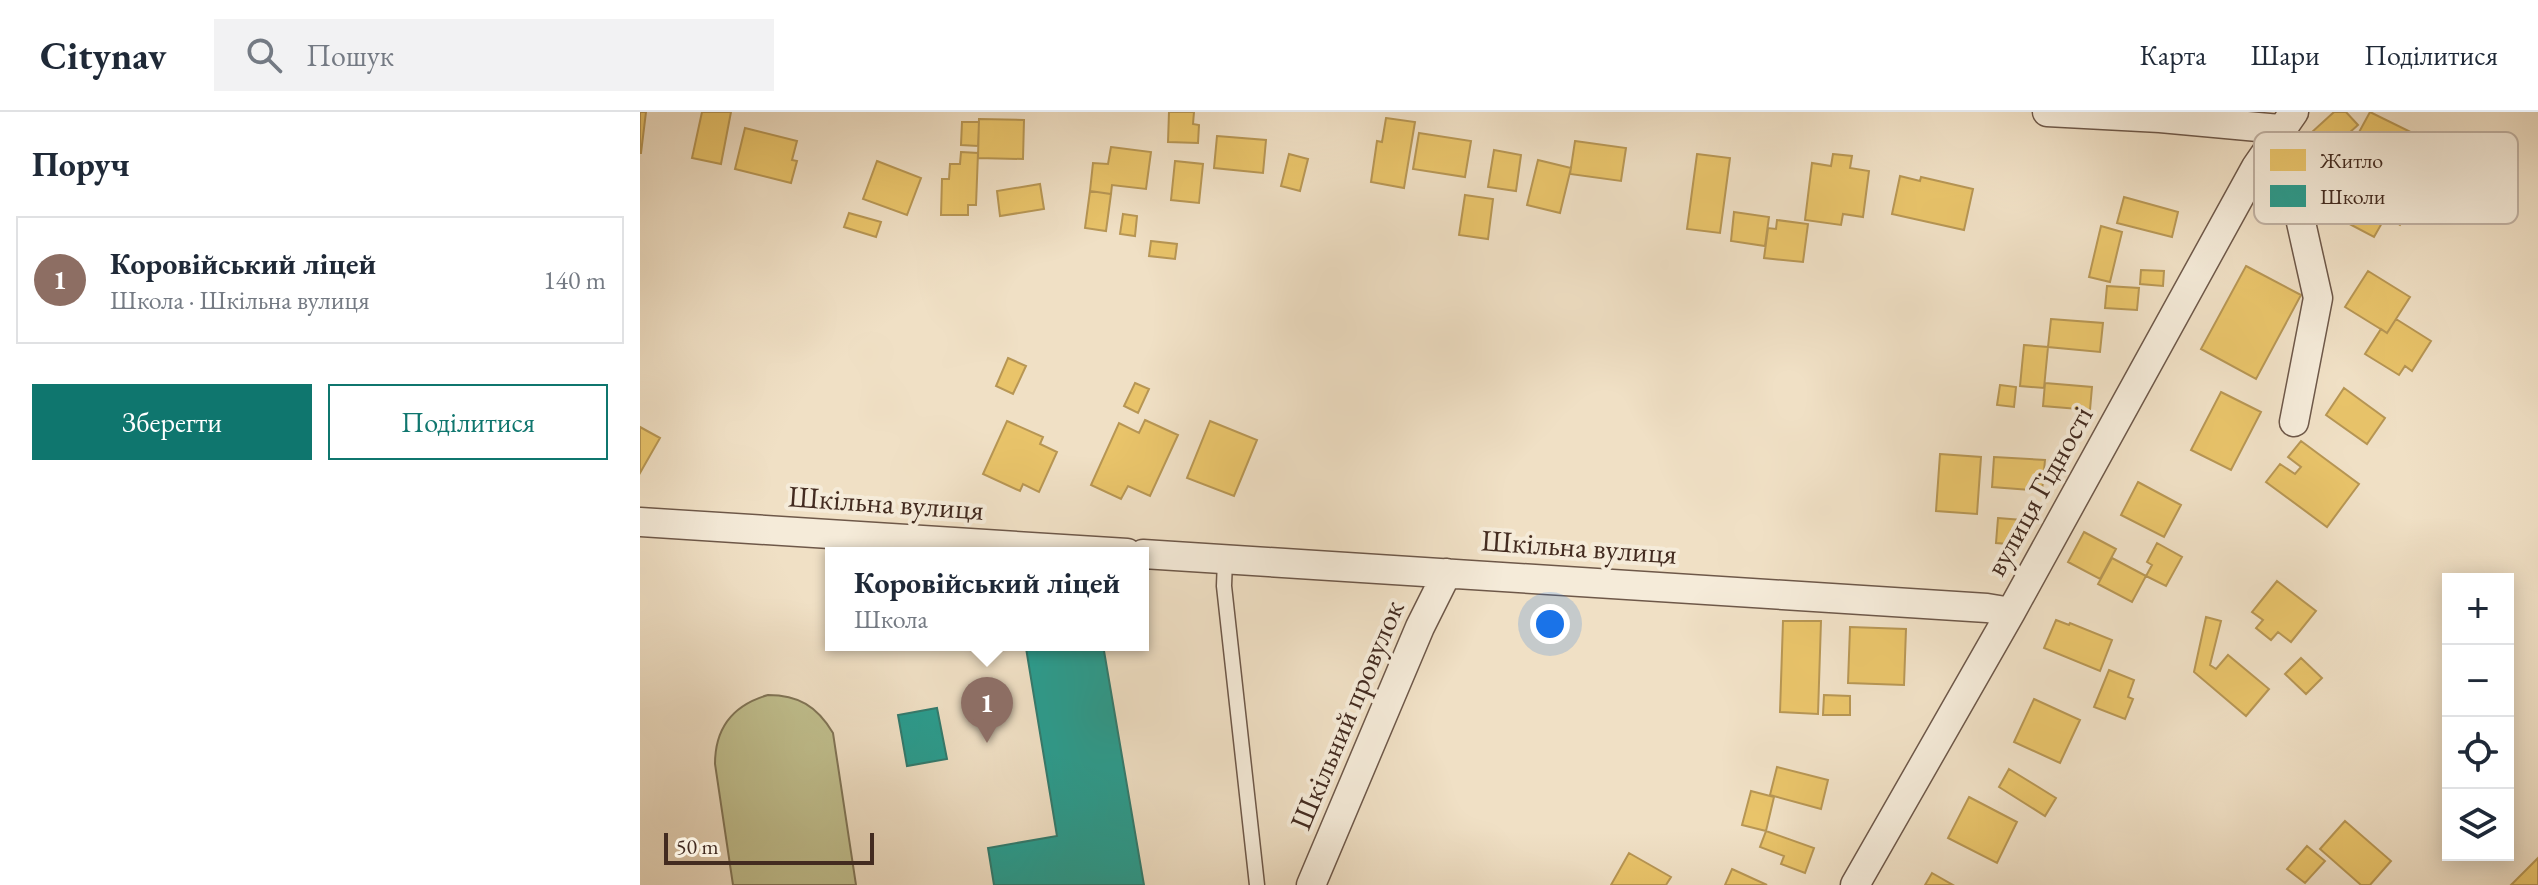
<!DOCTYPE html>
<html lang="uk">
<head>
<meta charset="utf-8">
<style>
  body { margin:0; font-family:"EB Garamond",serif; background:#f2f2f3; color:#1f2937 }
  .controls { position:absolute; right:24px; bottom:24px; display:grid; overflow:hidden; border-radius:0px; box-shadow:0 4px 20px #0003 }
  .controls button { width:72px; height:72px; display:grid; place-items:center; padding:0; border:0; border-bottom:2px solid #e0e1e3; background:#fff; color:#1f2937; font:40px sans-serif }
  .scale { position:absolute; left:24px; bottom:20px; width:210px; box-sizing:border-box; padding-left:8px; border:4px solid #432b20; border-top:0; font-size:22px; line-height:28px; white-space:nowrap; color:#432b20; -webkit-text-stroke:6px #f5ebd9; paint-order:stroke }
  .you { position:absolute; left:910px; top:512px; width:28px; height:28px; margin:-20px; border:6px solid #fff; border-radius:50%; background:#1a73e8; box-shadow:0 0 0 12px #1a73e833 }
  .badge { display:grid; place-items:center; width:52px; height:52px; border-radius:50%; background:#0f766e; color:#fff; font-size:26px; font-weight:700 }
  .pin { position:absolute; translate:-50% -66px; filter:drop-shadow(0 2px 4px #0008) }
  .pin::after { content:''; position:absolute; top:42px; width:28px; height:24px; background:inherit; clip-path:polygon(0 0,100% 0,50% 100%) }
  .popup { position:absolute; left:185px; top:435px; width:324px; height:104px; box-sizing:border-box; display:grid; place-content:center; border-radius:0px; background:#fff; filter:drop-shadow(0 2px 6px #0005); font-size:26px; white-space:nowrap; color:#747a83 }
  .popup b { font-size:30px; color:#1f2937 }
  .popup::after { content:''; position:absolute; left:50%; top:100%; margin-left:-16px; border:16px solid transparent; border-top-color:#fff }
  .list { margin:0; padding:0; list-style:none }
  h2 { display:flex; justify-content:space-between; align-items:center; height:104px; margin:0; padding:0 32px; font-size:34px }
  h2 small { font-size:26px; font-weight:400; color:#747a83 }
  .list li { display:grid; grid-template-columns:52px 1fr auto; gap:24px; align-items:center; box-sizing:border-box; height:128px; margin:0 16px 16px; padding:0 16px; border:2px solid #e0e1e3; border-radius:0px }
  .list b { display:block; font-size:30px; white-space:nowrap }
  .list p { margin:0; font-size:26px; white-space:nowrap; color:#747a83 }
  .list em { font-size:26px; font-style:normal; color:#747a83 }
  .actions { display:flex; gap:16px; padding:24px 32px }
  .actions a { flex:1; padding:18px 0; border:2px solid #0f766e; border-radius:0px; text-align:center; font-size:28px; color:#0f766e }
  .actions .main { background:#0f766e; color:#fff }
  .icon { flex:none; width:44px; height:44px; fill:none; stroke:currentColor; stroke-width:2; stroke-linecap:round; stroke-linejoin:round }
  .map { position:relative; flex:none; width:1898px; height:773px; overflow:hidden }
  header { display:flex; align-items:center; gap:48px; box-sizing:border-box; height:112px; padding:0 40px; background:#fff; border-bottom:2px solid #e0e1e3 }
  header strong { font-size:38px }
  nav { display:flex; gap:44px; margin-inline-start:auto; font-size:28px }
  .search { width:560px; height:72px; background:#f2f2f3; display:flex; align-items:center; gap:20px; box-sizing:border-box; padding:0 28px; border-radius:0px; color:#747a83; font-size:30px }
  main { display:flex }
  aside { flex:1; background:#fff }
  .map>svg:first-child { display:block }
  .green { fill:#c1c08f; stroke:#827658; stroke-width:2 }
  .homes { fill:#e9c46a; stroke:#b79654; stroke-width:2 }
  .schools { fill:#2a9d8f; stroke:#327b6e; stroke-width:2 }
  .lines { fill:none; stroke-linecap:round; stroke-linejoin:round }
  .lane-casing { stroke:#6e5849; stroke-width:17 }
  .street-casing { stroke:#6e5849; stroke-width:31 }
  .lane { stroke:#f5ebd9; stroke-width:14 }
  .street { stroke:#f5ebd9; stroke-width:28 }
  .labels { text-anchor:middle; stroke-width:8; stroke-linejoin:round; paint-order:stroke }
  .street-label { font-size:30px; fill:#432b20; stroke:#f5ebd9 }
  .key { fill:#f5ebd9; stroke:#c0b1a2; stroke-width:2 }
  .key-label { font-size:22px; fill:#432b20 }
</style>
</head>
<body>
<header>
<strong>Citynav</strong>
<div class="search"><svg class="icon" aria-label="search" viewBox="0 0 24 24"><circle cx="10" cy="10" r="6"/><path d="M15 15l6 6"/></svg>Пошук</div>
<nav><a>Карта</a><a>Шари</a><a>Поділитися</a></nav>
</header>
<main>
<aside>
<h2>Поруч<small></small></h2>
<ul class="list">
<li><span class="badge" style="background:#8d6e63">1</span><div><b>Коровійський ліцей</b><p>Школа · Шкільна вулиця</p></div><em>140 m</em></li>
</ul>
<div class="actions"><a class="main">Зберегти</a><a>Поділитися</a></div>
</aside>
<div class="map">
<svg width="1898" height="773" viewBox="0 0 1898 773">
  <rect width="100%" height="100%" fill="#f0e0c5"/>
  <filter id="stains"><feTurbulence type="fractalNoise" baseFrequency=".0025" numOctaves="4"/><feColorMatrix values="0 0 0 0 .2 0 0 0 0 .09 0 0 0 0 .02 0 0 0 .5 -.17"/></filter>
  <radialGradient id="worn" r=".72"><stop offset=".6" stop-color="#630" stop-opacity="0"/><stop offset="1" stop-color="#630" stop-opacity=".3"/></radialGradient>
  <path class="green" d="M128 583C158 583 177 594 193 621L216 773H93L75 652C75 615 93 593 128 583Z"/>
  <path class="homes" d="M0 0H6L1 41H0Z
    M62 0H91L81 52 52 46Z
    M529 0H554L553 12 559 13 558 31 528 30Z
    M1694 0H1706L1718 13 1689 39 1672 20Z
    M1730 0 1793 31 1775 65 1712 33Z
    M746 6 775 10 764 76 731 70 737 29 742 30Z
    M339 7 384 8 383 47 338 46Z
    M322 10H339L338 34 321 33Z
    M105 16 157 29 152 48 157 49 151 71 95 57Z
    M779 21 831 29 825 65 773 57Z
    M577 24 626 28 623 61 574 56Z
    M935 29 986 36 981 69 930 62Z
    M471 35 511 40 506 77 472 73 471 82 450 79 453 51 468 52Z
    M854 38 881 43 876 79 848 75Z
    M321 40 338 41 336 93H328V103H301L302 67H309L310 52H320Z
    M649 42 668 47 660 79 641 74Z
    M1057 42 1090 46 1080 121 1047 117Z
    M1193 42 1212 44 1210 56 1229 59 1223 105 1203 102 1201 113 1165 108 1172 51 1191 54Z
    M898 48 931 56 920 101 887 93Z
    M237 49 281 66 267 103 223 87Z
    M535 49 563 52 559 91 531 88Z
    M1260 64 1280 69 1281 65 1333 77 1324 118 1252 102Z
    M400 72 404 97 360 104 357 79Z
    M450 79 471 82 466 119 445 116Z
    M1761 81 1775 91 1760 113 1746 104Z
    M825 83 853 87 848 127 819 123Z
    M1484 85 1538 100 1532 125 1477 111Z
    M1712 85 1746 104 1734 125 1700 107Z
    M1094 100 1129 105 1125 134 1091 129Z
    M209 101 241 110 236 125 204 115Z
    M483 102 497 104 495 124 480 122Z
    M1137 108 1168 112 1163 150 1124 146 1128 116 1136 117Z
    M1461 114 1482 120 1470 170 1449 165Z
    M511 129 537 132 535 147 509 144Z
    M1606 154 1661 183 1616 267 1561 237Z
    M1501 158 1524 159 1523 174 1500 172Z
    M1728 159 1770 185 1747 221 1705 195Z
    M1467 174 1499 176 1497 198 1465 196Z
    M1411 207 1463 211 1460 240 1408 235Z
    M1756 207 1791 229 1772 259 1765 254 1759 263 1725 242 1741 217 1747 221Z
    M1384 233 1408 235 1404 276 1380 274Z
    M368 246 386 254 373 282 356 274Z
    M495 271 509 277 498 301 484 294Z
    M1405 271 1452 275 1450 298 1403 294Z
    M1360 273 1376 275 1374 295 1357 293Z
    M1704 276 1745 306 1727 332 1686 303Z
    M1581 280 1621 300 1591 358 1551 338Z
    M505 308 538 323 510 384 488 374 481 387 451 373 479 311 499 321Z
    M367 309 403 325 400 332 417 340 399 380 383 372 380 379 343 362Z
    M570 309 617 328 594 384 547 366Z
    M0 315 20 326 0 361Z
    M1661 329 1719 372 1687 415 1626 370 1640 352 1655 362 1661 355 1648 345Z
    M1300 342 1341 345 1337 402 1296 399Z
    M1354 345 1405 348 1402 379 1352 375Z
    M1498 370 1541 393 1524 425 1481 403Z
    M1358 406 1382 408 1380 433 1356 431Z
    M1444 420 1476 437 1460 467 1428 450Z
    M1517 431 1542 445 1526 474 1506 464 1512 453 1507 450Z
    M1472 446 1506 464 1492 490 1458 472Z
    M1637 469 1676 499 1651 530 1638 520 1631 528 1616 516 1623 508 1612 500Z
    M1566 505 1581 509 1570 553 1576 557 1588 543 1629 577 1606 604 1554 560Z
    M1416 508 1429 513 1430 511 1472 528 1460 559 1404 536Z
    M1143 509H1181L1178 602 1140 600Z
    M1210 515 1266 517 1264 573 1208 571Z
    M1661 546 1682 566 1666 582 1645 562Z
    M1469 558 1494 568 1488 585 1493 587 1485 607 1454 595Z
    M1184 583 1210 584V603H1183Z
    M1394 587 1440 608 1420 651 1374 630Z
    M1137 655 1188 668 1181 697 1130 683Z
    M1369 657 1416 686 1405 704 1359 675Z
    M1111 679 1134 685 1126 719 1102 713Z
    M1329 685 1377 710 1357 751 1308 726Z
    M1705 709 1751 749 1730 773H1721L1680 737Z
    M1126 719 1174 736 1165 761 1141 752 1144 744 1120 735Z
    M1667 734 1685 749 1665 771 1647 757Z
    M989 741 1031 765 1026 773H971Z
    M1898 746V773H1871Z
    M1092 757 1127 773H1085Z
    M1292 761 1313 773H1285Z"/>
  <path class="schools" d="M403 533H463L504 773H354L348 736 417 724 386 536Z
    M297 596 307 647 267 654 258 603Z"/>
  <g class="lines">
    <defs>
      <path id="lane" d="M585 447 584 474 617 773"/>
      <path id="street" d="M1407 0 1520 6 1640 17
        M1640 17 1678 186 1654 310
        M0 410 487 441
        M503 442 1347 496 1371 500
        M671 773 780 515 807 461
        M1215 773 1371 500 1616 55 1654 0"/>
    </defs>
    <use href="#lane" class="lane-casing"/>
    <use href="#street" class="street-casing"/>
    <use href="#lane" class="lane"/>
    <use href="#street" class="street"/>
  </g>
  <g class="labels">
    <g class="street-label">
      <text transform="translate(1399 379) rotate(-61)" y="10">вулиця Гідності</text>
      <text transform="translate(246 391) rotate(4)" y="10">Шкільна вулиця</text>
      <text transform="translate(939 435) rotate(4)" y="10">Шкільна вулиця</text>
      <text transform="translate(707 603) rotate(-67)" y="10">Шкільний провулок</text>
    </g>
  </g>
  <rect x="1614" y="20" width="264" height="92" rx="12" class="key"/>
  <rect x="1630" y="37" width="36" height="22" fill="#e9c46a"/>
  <rect x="1630" y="73" width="36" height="22" fill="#2a9d8f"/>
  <g class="key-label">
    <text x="1680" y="56">Житло</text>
    <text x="1680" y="92">Школи</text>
  </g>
  <rect width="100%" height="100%" filter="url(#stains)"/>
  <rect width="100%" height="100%" fill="url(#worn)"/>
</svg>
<div class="controls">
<button>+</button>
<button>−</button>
<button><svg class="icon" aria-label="locate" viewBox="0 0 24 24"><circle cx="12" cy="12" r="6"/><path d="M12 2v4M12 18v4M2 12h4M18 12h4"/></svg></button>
<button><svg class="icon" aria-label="layers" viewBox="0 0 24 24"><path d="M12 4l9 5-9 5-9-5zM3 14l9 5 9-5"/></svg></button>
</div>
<div class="scale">50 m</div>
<div class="you"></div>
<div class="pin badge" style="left:347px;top:631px;background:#8d6e63">1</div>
<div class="popup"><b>Коровійський ліцей</b>Школа</div>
</div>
</main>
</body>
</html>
